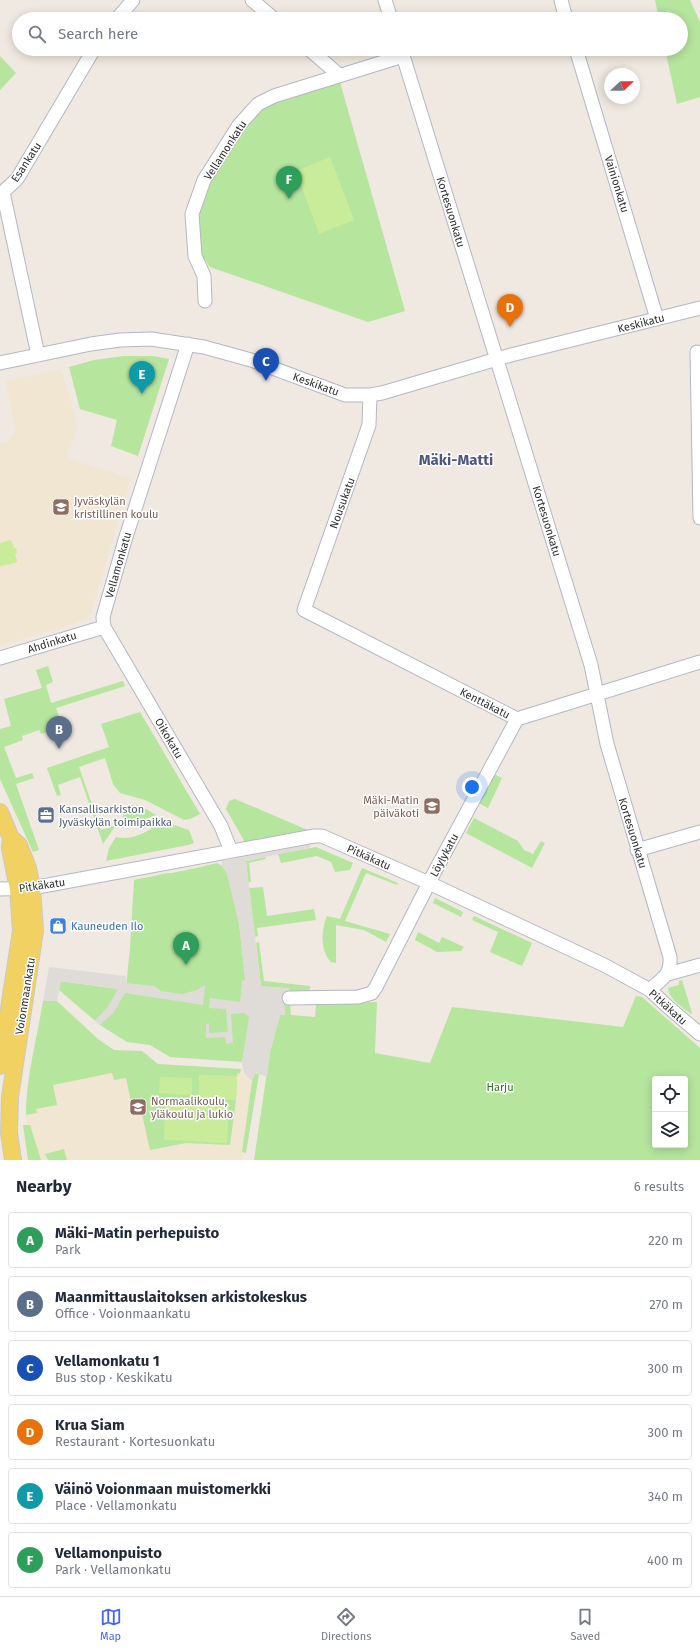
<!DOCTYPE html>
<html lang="en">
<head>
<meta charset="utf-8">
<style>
  body { margin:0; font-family:"Fira Sans",sans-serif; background:#f6f6f7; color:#1f2937 }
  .controls { position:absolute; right:12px; bottom:12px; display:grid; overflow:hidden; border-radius:4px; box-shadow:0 2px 10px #0003 }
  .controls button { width:36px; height:36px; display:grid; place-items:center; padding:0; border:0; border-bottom:1px solid #e0e1e3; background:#fff; color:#1f2937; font:20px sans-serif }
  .compass { position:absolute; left:604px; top:68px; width:36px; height:36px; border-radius:50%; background:#fff; box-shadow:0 2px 10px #0003; rotate:68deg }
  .you { position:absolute; left:472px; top:787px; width:14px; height:14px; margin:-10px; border:3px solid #fff; border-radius:50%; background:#1a73e8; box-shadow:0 0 0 6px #1a73e833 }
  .badge { display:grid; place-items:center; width:26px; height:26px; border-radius:50%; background:#4264fb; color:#fff; font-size:13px; font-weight:700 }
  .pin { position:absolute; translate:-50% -33px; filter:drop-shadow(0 1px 2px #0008) }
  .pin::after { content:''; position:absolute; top:21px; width:14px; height:12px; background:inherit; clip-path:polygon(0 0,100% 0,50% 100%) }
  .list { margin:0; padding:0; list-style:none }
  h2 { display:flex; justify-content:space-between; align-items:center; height:52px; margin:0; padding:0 16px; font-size:17px }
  h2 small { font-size:13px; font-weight:400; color:#747a83 }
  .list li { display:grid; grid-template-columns:26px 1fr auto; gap:12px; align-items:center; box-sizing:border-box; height:56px; margin:0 8px 8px; padding:0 8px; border:1px solid #e0e1e3; border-radius:4px }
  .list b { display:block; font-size:15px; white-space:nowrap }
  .list p { margin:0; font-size:13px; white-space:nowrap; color:#747a83 }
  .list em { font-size:13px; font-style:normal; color:#747a83 }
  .icon { flex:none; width:22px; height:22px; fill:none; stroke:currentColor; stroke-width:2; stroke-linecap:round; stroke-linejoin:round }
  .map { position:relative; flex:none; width:700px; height:1160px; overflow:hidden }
  .search { position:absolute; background:#fff; box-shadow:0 2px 10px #0003; left:12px; right:12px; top:12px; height:44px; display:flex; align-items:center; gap:10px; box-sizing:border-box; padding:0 14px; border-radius:22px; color:#747a83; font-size:15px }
  .sheet { height:436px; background:#fff }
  nav { display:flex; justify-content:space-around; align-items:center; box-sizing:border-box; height:56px; border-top:1px solid #e0e1e3; background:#fff; font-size:11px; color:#747a83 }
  nav a { display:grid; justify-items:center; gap:2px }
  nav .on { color:#4264fb }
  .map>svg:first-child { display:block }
  .education { fill:#f0e6d1 }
  .green { fill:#b6e59e; fill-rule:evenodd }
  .pitch { fill:#c9ec9a }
  .plaza { fill:#dfdcd8 }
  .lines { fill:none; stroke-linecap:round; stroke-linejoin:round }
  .minor-casing { stroke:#b4b7c1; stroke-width:15 }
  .major-casing { stroke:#c9c9c9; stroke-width:18 }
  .minor { stroke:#fff; stroke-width:13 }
  .major { stroke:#f2d163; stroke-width:16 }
  .labels { text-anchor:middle; stroke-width:3; stroke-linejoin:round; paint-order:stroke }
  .street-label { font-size:11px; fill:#2e2e2e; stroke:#fff }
  .education-label { font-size:11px; fill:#785e54; stroke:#fff; text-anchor:start }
  .service-label { font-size:11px; fill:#4e5e75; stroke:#fff; text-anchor:start }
  .shop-label { font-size:11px; fill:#366cbe; stroke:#fff; text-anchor:start }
  .park-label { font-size:11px; fill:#2c6e1b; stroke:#fff }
  .district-label { font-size:15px; font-weight:bold; fill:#4d5680; stroke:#fff }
</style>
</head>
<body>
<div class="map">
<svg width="700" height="1160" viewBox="0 0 700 1160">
  <rect width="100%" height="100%" fill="#efe9e1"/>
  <path class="education" d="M61 369 78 426 66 458 131 478 89 619 0 646V443L9 441 16 430 6 381Z
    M82 1059 241 1069 252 1081 242 1160H36L26 1123V1100L51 1067Z"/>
  <path class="green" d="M655 0H690L700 22V97L677 104 665 49H681V19H659Z
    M0 56 16 73 0 90Z
    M340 82 405 311 368 322 210 267 201 254 199 215 210 183 245 128 262 110 277 102Z
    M124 356H153L169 359 138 456 111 446 117 420 80 409 69 367 94 360Z
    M48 666 53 682 46 685 51 703 123 681 125 686 56 708 63 727 41 734 39 730 22 736 23 740 4 747 16 778 32 773 34 778 16 784 39 850 33 852 0 779V729L11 726 4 699 42 688 36 670Z
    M140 712 200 814 190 819 184 820 145 800 120 793 113 784 105 758 79 767 101 830 116 825 103 844 80 777 58 785 61 795 57 796 47 768 109 747 101 724Z
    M492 773 502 778 488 808 476 802Z
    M235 799 310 831 246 844 226 809 229 801Z
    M134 805 141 806 156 815 123 827H120L123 820V809L126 806Z
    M474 818 518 841 524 850 533 854 541 841 545 843 532 868 466 833Z
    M161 822H165L189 830 194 843 188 845 106 861 109 848 116 837C132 841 148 832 161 822Z
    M316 847 353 863 350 870 335 872 331 862 317 856 281 863 278 854Z
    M265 857 266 859 249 863 251 882H248L246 861Z
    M217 863 222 866 227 873 239 923 250 1019 242 1062 170 1057 150 1045 127 1042 100 1025 59 990 60 981 118 989 126 987 130 948 134 880 168 873C173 874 208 865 217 863Z
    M362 868 398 883 397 885 366 873 345 921 390 934 386 942 364 930 336 925V963L331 962C320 951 321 929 327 916L340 919Z
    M263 887 267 916 314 909 316 920 257 928 258 936 255 937 249 888Z
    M435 898 463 912 461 917 433 903Z
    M474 916 532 943 522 966 490 952 498 932 472 920Z
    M418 932 439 943 442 937 464 947 461 951 437 952 415 940Z
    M259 942 264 981 310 986 309 996 261 986 256 943Z
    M682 980 692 1013 691 1014C684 1008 668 999 668 988L679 985V981Z
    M636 996 642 997 700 1048V1160H254L270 1052 280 1015H285L284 1004H290L291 1015 315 1017 316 1004 377 1002 375 1053 430 1063 452 1007 623 1027ZM655 1079H685V1145H655Z
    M43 1001H57L98 1039 114 1050 142 1051 158 1064 241 1069 240 1073 237 1074 236 1100 230 1145 186 1143 150 1150 140 1105 132 1106 126 1078 114 1080 112 1073 53 1085 57 1105 36 1109 37 1113 26 1115C26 1076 37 1039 43 1001Z
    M255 1073 259 1074 246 1153 242 1152 252 1081Z
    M23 1125H30L41 1160H28Z
    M64 1149 67 1160H48L45 1154Z"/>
  <path class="pitch" d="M330 157 354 220 319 234 296 171Z
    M10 540 12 542 14 548H16L17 553 15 554 17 561 15 563 0 566V543Z
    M199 1075 237 1076 236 1100 199 1098Z
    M160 1077 192 1078V1095L159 1093Z
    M165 1101 229 1104 227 1143 164 1140Z"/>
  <path class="plaza" d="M311 844 309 848 246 861 261 986 289 988V998L284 999 285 1015H280L270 1052 267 1077 255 1073 252 1081 244 1073 242 1062 249 1017 244 1013 231 1014 233 1043 226 1044 225 1037 206 1038V1024L209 1023V1033L228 1032 226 1009 209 1008 210 998 240 1002 242 981 245 980 239 923 227 873 222 866V861Z
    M49 967 126 976V983L154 986 161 991 182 994 197 990 205 985 203 1005 125 993 114 1012 100 1025 95 1020 107 1008 118 989 61 981 57 1001H43Z"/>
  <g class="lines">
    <defs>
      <path id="minor" d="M252 0 274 19
        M385 0 391 19
        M561 0 566 19
        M117 19 133 0
        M309 49 339 75
        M401 49 591 665 607 744 670 957C671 976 663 977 650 990
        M576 49 657 319
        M3 192 17 179 94 49
        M3 192 38 355
        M205 301 204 276 195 256 192 214 204 180 239 125 258 104 274 96 403 56
        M188 344 125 540 103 617 104 627 221 826 231 851
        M697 352 700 518
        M0 363 91 344 120 340 151 339 204 347 251 360 345 395H370L382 393 511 355 700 308
        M370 395 369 425 304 610 517 719 700 662
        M0 658 104 627
        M637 850 700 832
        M0 889 32 888 314 836H322L429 883 604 965 650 990 667 1006 700 1034
        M668 974 700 965
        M289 998 358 997 372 993 376 987 434 873 517 719"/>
      <path id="major" d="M0 812 11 838 19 845 28 868 32 888 35 931 10 1097 9 1133 13 1160
        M0 1066 21 931 18 889 10 848 11 838"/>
    </defs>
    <use href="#minor" class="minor-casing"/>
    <use href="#major" class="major-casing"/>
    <use href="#minor" class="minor"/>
    <use href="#major" class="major"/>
  </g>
  <defs>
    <symbol id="school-square" viewBox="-11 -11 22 22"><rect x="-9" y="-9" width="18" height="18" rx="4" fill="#8d6e63" stroke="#fff"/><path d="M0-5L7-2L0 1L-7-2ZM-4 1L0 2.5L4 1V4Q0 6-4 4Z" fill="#fff"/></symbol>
    <symbol id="office-square" viewBox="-11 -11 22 22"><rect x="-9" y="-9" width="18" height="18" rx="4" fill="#5c6f8a" stroke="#fff"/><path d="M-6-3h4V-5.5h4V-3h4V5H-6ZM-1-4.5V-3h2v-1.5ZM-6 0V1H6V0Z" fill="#fff"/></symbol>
    <symbol id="shop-square" viewBox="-11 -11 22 22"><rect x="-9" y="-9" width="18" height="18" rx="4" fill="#3f7fe0" stroke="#fff"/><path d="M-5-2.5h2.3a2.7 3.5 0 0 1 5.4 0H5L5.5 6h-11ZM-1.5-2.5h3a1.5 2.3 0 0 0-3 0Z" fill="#fff"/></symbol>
  </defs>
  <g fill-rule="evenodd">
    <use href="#school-square" x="51" y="497" width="20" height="20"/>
    <use href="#school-square" x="422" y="796" width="20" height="20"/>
    <use href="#office-square" x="36" y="805" width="20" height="20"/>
    <use href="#shop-square" x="48" y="916" width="20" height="20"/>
    <use href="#school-square" x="128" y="1097" width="20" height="20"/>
  </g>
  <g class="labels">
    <g class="street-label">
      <text transform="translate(225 150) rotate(-57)" y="4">Vellamonkatu</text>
      <text transform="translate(26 162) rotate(-57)" y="4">Esankatu</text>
      <text transform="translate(617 184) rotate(73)" y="4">Vainionkatu</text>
      <text transform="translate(451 212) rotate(73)" y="4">Kortesuonkatu</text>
      <text transform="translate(641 323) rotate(-14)" y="4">Keskikatu</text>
      <text transform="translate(316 384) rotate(20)" y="4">Keskikatu</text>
      <text transform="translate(342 503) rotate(-70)" y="4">Nousukatu</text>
      <text transform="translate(547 521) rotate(73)" y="4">Kortesuonkatu</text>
      <text transform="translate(118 565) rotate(-74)" y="4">Vellamonkatu</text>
      <text transform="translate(52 642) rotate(-17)" y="4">Ahdinkatu</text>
      <text transform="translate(485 703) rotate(27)" y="4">Kenttäkatu</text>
      <text transform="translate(169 738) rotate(60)" y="4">Oikokatu</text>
      <text transform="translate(633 833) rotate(73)" y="4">Kortesuonkatu</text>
      <text transform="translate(444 855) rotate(-62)" y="4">Löylykatu</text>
      <text transform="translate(369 857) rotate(24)" y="4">Pitkäkatu</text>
      <text transform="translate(42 885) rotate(-8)" y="4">Pitkäkatu</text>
      <text transform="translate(25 996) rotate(-81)" y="4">Voionmaankatu</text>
      <text transform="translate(668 1007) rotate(42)" y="4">Pitkäkatu</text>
    </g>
    <g class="education-label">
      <text x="74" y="505">Jyväskylän<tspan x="74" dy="13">kristillinen koulu</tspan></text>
      <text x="419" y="804" text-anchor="end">Mäki-Matin<tspan x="419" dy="13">päiväkoti</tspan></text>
      <text x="151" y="1105">Normaalikoulu,<tspan x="151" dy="13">yläkoulu ja lukio</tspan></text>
    </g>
    <g class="service-label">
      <text x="59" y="813">Kansallisarkiston<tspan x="59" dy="13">Jyväskylän toimipaikka</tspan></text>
    </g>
    <g class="shop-label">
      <text x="71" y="930">Kauneuden Ilo</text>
    </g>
    <g class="park-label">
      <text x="500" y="1091">Harju</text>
    </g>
    <g class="district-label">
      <text x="456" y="465">Mäki-Matti</text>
    </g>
  </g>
</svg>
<div class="controls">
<button><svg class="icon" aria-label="locate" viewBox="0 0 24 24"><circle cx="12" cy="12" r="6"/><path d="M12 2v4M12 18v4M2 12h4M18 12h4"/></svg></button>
<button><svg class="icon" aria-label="layers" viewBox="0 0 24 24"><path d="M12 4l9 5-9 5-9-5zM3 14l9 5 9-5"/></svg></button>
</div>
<svg class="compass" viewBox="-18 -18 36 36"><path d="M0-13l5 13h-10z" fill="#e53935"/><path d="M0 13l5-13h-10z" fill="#747a83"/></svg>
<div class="you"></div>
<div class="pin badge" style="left:186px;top:965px;background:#2e9e5b">A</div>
<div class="pin badge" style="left:59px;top:749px;background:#5c6f8a">B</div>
<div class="pin badge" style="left:266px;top:381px;background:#1a4fb4">C</div>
<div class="pin badge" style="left:510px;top:327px;background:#e8710a">D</div>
<div class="pin badge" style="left:142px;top:394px;background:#0f9aa8">E</div>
<div class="pin badge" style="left:289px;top:199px;background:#2e9e5b">F</div>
<div class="search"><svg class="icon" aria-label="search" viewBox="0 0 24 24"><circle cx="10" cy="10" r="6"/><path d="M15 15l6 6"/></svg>Search here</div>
</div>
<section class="sheet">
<h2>Nearby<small>6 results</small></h2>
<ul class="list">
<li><span class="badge" style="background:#2e9e5b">A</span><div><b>Mäki-Matin perhepuisto</b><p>Park</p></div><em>220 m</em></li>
<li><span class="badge" style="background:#5c6f8a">B</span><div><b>Maanmittauslaitoksen arkistokeskus</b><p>Office · Voionmaankatu</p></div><em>270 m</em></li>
<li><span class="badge" style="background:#1a4fb4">C</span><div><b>Vellamonkatu 1</b><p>Bus stop · Keskikatu</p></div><em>300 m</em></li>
<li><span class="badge" style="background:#e8710a">D</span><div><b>Krua Siam</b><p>Restaurant · Kortesuonkatu</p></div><em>300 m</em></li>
<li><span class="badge" style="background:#0f9aa8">E</span><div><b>Väinö Voionmaan muistomerkki</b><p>Place · Vellamonkatu</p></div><em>340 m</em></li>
<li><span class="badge" style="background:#2e9e5b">F</span><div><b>Vellamonpuisto</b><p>Park · Vellamonkatu</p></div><em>400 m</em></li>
</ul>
</section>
<nav>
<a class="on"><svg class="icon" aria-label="map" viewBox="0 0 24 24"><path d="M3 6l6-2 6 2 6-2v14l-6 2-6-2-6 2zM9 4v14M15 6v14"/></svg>Map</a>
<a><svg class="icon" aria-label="directions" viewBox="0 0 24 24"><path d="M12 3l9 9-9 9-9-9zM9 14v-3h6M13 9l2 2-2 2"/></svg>Directions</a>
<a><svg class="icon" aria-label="saved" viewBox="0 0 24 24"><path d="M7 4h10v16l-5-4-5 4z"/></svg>Saved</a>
</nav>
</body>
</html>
